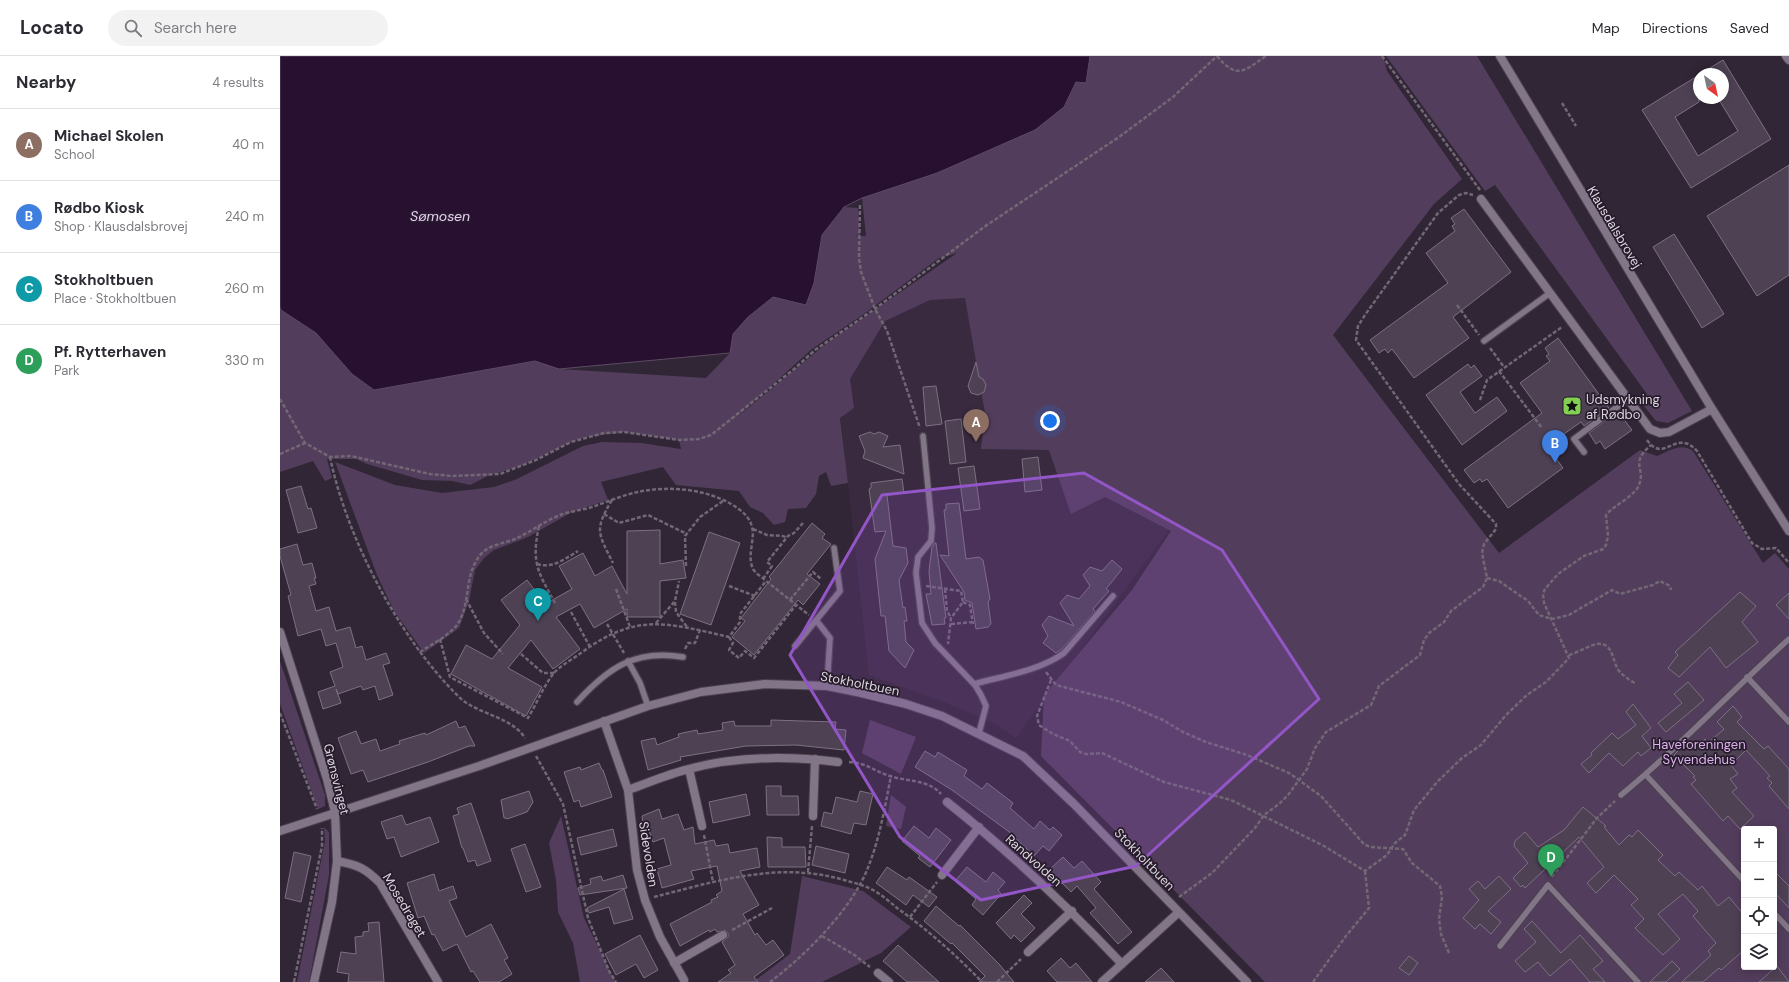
<!DOCTYPE html>
<html lang="en">
<head>
<meta charset="utf-8">
<style>
  body { margin:0; font-family:"DM Sans",sans-serif; background:#f2f2f3; color:#2b2b33 }
  .controls { position:absolute; right:12px; bottom:12px; display:grid; overflow:hidden; border-radius:4px; box-shadow:0 2px 10px #0003 }
  .controls button { width:36px; height:36px; display:grid; place-items:center; padding:0; border:0; border-bottom:1px solid #e1e1e2; background:#fff; color:#2b2b33; font:20px sans-serif }
  .compass { position:absolute; left:1413px; top:12px; width:36px; height:36px; border-radius:50%; background:#fff; box-shadow:0 2px 10px #0003; rotate:147deg }
  .you { position:absolute; left:770px; top:365px; width:14px; height:14px; margin:-10px; border:3px solid #fff; border-radius:50%; background:#1a73e8; box-shadow:0 0 0 6px #1a73e833 }
  .badge { display:grid; place-items:center; width:26px; height:26px; border-radius:50%; background:#0f766e; color:#fff; font-size:13px; font-weight:700 }
  .pin { position:absolute; translate:-50% -33px; filter:drop-shadow(0 1px 2px #0008) }
  .pin::after { content:''; position:absolute; top:21px; width:14px; height:12px; background:inherit; clip-path:polygon(0 0,100% 0,50% 100%) }
  .list { margin:0; padding:0; list-style:none }
  h2 { display:flex; justify-content:space-between; align-items:center; height:52px; margin:0; padding:0 16px; font-size:17px }
  h2 small { font-size:13px; font-weight:400; color:#7c7c81 }
  .list li { display:grid; grid-template-columns:26px 1fr auto; gap:12px; align-items:center; box-sizing:border-box; height:72px; padding:0 16px; border-top:1px solid #e1e1e2 }
  .list b { display:block; font-size:15px; white-space:nowrap }
  .list p { margin:0; font-size:13px; white-space:nowrap; color:#7c7c81 }
  .list em { font-size:13px; font-style:normal; color:#7c7c81 }
  .icon { flex:none; width:22px; height:22px; fill:none; stroke:currentColor; stroke-width:2; stroke-linecap:round; stroke-linejoin:round }
  .map { position:relative; flex:none; width:1509px; height:926px; overflow:hidden }
  header { display:flex; align-items:center; gap:24px; box-sizing:border-box; height:56px; padding:0 20px; background:#fff; border-bottom:1px solid #e1e1e2 }
  header strong { font-size:19px }
  nav { display:flex; gap:22px; margin-inline-start:auto; font-size:14px }
  .search { width:280px; height:36px; background:#f2f2f3; display:flex; align-items:center; gap:10px; box-sizing:border-box; padding:0 14px; border-radius:22px; color:#7c7c81; font-size:15px }
  main { display:flex }
  aside { flex:1; background:#fff }
  .map>svg:first-child { display:block }
  .built { fill:#392a40 }
  .green { fill:#533d5c; fill-rule:evenodd }
  .water { fill:#271030; stroke:#5d4b64 }
  .building { fill:#4d4153; stroke:#7d7083 }
  .lines { fill:none; stroke-linecap:round; stroke-linejoin:round }
  .service-casing { stroke:#4b424f; stroke-width:8 }
  .minor-casing { stroke:#4b424f; stroke-width:10 }
  .path { stroke:#716775; stroke-width:2.5; stroke-dasharray:4 2; stroke-linecap:butt }
  .service { stroke:#827587; stroke-width:5.5 }
  .minor { stroke:#827587; stroke-width:8 }
  .marked { fill:#9356c7; fill-opacity:0.2; stroke:#9356c7; stroke-width:3; stroke-linejoin:round }
  .labels { text-anchor:middle; stroke-width:3.5; stroke-linejoin:round; paint-order:stroke }
  .street-label { font-size:13px; fill:#dcd5df; stroke:#271c2b }
  .poi-label { font-size:13px; fill:#dcd5df; stroke:#271c2b; text-anchor:start }
  .park-label { font-size:13px; fill:#dcb1ee; stroke:#271c2b }
  .water-label { font-size:14px; font-style:italic; fill:#edcafc; stroke:#271c2b }
</style>
</head>
<body>
<header>
<strong>Locato</strong>
<div class="search"><svg class="icon" aria-label="search" viewBox="0 0 24 24"><circle cx="10" cy="10" r="6"/><path d="M15 15l6 6"/></svg>Search here</div>
<nav><a>Map</a><a>Directions</a><a>Saved</a></nav>
</header>
<main>
<aside>
<h2>Nearby<small>4 results</small></h2>
<ul class="list">
<li><span class="badge" style="background:#8d6e63">A</span><div><b>Michael Skolen</b><p>School</p></div><em>40 m</em></li>
<li><span class="badge" style="background:#3f7fe0">B</span><div><b>Rødbo Kiosk</b><p>Shop · Klausdalsbrovej</p></div><em>240 m</em></li>
<li><span class="badge" style="background:#0f9aa8">C</span><div><b>Stokholtbuen</b><p>Place · Stokholtbuen</p></div><em>260 m</em></li>
<li><span class="badge" style="background:#2e9e5b">D</span><div><b>Pf. Rytterhaven</b><p>Park</p></div><em>330 m</em></li>
</ul>
</aside>
<div class="map">
<svg width="1509" height="926" viewBox="0 0 1509 926">
  <rect width="100%" height="100%" fill="#312635"/>
  <path class="built" d="M689 195 891 471 736 682 717 669 664 646 589 619 554 301Z"/>
  <path class="green" d="M810 0H1103L1107 15 1182 123 1154 148 1053 279 1219 497 1360 394 1377 400C1389 395 1401 386 1413 395L1483 507 1495 497 1509 513V926H985L761 700 764 639 852 534 891 475 825 441 791 458 769 394 701 393 705 357 685 242 650 244 605 265 570 323 574 352 560 362 568 427 551 430 546 416 539 420 536 438 526 452 508 453 505 466 494 469 483 457 470 451 459 435 396 429 383 411 321 426 328 444 292 456 248 481 214 494 204 502 195 514 189 545 179 572 144 597 114 555 97 519 55 406 115 429 162 437 214 431 237 423 303 390 322 386 361 387 401 393 399 384 344 376 306 381 291 386 241 410 210 419 190 429 172 425 142 424 87 408 76 403H47L52 422 45 425 33 405 0 416V251L1 254 36 277 72 318 94 334 255 305 279 313 426 322 450 297 453 278 468 261 493 241 526 249 534 227 542 179 564 151 578 152 580 179 575 180H586L582 142 657 117 784 51 796 26 806 27ZM677 197 547 287 457 361 532 293 584 258 659 202ZM1464 773H1494V911H1464Z
    M1106 0H1197L1412 355 1388 367 1376 365 1359 344 1367 338 1215 129 1205 135Z
    M0 605 45 739V750L38 753 0 648Z
    M590 664 636 681 621 718 582 697Z
    M611 739 626 751 621 773 606 770Z
    M281 760 304 862 335 926H300L293 887 278 856 276 824 269 787Z
    M44 771 49 776V819L29 926H17L45 785Z
    M522 820 583 835 631 871 601 897 542 926H473L510 898Z"/>
  <path class="water" d="M0 0H810L806 27 796 26 784 51 755 74 657 117 582 142 564 151 542 179 534 227 526 249 493 241 468 261 453 278 450 297 279 313 255 305 94 334 72 318 36 277 1 254 0 251Z"/>
  <path class="building" d="M1443 4 1491 83 1411 132 1362 54 1419 19V46L1395 61 1418 100 1458 75 1438 42H1443V18H1420Z
    M1509 109V219L1477 240 1427 160Z
    M1184 153 1231 216 1173 261 1189 282 1134 322 1112 293 1108 297 1105 293 1099 297 1090 284 1168 227 1146 197 1175 175 1172 170 1175 168 1171 162Z
    M1394 178 1444 258 1422 272 1373 191Z
    M1278 282 1329 352 1304 370 1301 366 1267 390 1283 412 1228 452 1207 423 1202 426 1200 423 1194 427 1184 414 1262 357 1240 327 1270 305 1266 300 1269 298 1265 292Z
    M696 306 699 321 703 323 706 329 704 336 698 339 691 337 688 330Z
    M1188 308 1191 312 1194 309 1202 320 1180 336 1195 357 1217 341 1227 355 1182 389 1146 339Z
    M656 330 662 368 646 370 643 331Z
    M1339 357 1352 374 1325 393 1320 385 1316 388 1309 377 1334 358 1335 360Z
    M681 363 686 406 670 408 665 365Z
    M590 376 594 378 599 376 608 380 603 391 620 389 624 418 583 402 585 395 579 380Z
    M758 401 762 434 745 436 742 403Z
    M694 410 700 453 684 455 678 412Z
    M622 423 624 437 607 439 613 490 626 492 628 507 619 524 623 552 625 551 627 565H624L626 586 634 594 625 612 609 595 605 560H601L595 503 606 475 595 476 589 433 591 432V427Z
    M21 430 28 453 31 452 37 472 18 477 6 434Z
    M679 447 686 503 699 501 703 504 710 543 708 546 711 568 708 571 696 573 692 547 685 544 684 536 660 499 669 500 664 454H666V448Z
    M532 467 545 478 542 482 551 488 527 518 540 528 523 549 518 544 474 599 452 581 465 565 461 562 491 523 489 521Z
    M380 474V508L403 504 406 522 380 525V561H347V553L314 572 300 548 276 561 300 593 273 613 251 584 228 612 262 631 246 660 171 618 186 589 212 603 240 569 221 544 247 524 265 548 292 533 279 510 303 497 315 520 332 510 347 538V475Z
    M429 476 460 487 431 569 400 558Z
    M655 487H656L666 562H664L665 568 652 569 646 538H651L649 515 652 491Z
    M17 488 23 509 32 507 36 522H34L36 528 29 530 36 555 49 551 56 575 70 571 76 592 82 590 86 604 106 597 110 607 103 609 113 639 99 644 95 630 83 634 81 630 58 638 56 633 61 647 43 653 38 636 55 630 50 616 63 611 56 587 46 590 41 573 18 580 8 540 11 539 0 500V493Z
    M832 504 842 513 826 533 829 535 813 553 815 555 782 593 776 597 763 587 768 580 762 569 769 560 794 570 780 547 787 539 799 543 810 530 803 519 810 511 822 515Z
    M1460 536 1476 550 1462 566 1478 586 1446 612 1430 591 1399 621 1388 612 1398 599 1395 596Z
    M1509 537V563L1496 549Z
    M1408 626 1424 644 1386 676 1378 667 1402 647 1394 638Z
    M1353 648 1371 672 1362 680 1371 692 1361 700 1358 696 1343 710 1329 697 1309 717 1301 708 1312 699 1311 697 1332 677 1338 683 1356 669 1346 656Z
    M1453 650 1462 661 1457 666 1484 693 1488 690 1509 713V753L1489 730 1492 727 1487 722 1490 720 1466 694 1451 709 1458 718 1450 723 1457 732 1452 736 1474 760 1460 773 1448 760 1443 765 1411 728 1416 724 1413 721 1415 720 1394 699 1405 688 1411 694 1421 685 1422 686 1425 683 1428 687 1444 673 1437 666Z
    M491 664 556 666 555 673 566 674 564 694 516 689 466 690 400 701 401 704 368 714 361 685 375 682 377 689 399 681 398 678 417 674 418 678 443 674 442 667 454 665 455 670H491Z
    M176 665 179 672 185 670 195 690H189L148 706 88 726 83 714 71 718 58 682 76 675 81 688 96 683 100 695 120 688 119 685 145 677 146 679Z
    M645 695 655 701 658 696 687 714 684 720 702 733 707 727 733 747 730 752 754 773 760 765 770 774 773 771 782 779 769 795 763 790 754 800 728 775 672 734 635 711Z
    M319 707 322 714H323L332 741 301 751 299 744 294 746 284 716 300 711 301 714Z
    M486 730H501V740H518L519 759H487Z
    M249 735 253 746 247 756 227 763 226 762H224L221 744Z
    M580 735 593 738 586 769 574 767 571 778 541 770 544 756 552 758 556 741 577 746Z
    M466 738 470 759 433 767 429 746Z
    M191 747 211 805 197 810 195 804 188 806 183 792H182L173 760 179 758 177 752Z
    M1303 751 1326 770 1324 771 1339 789 1349 779 1352 781 1358 774 1383 799 1378 804 1395 820 1399 816 1418 834 1422 830 1438 850 1449 841 1464 859V894L1441 914 1439 912 1423 926H1402L1431 899 1428 895 1436 887 1413 860 1418 855 1403 838 1378 858 1400 883 1383 899 1355 872 1364 863 1351 849 1358 843 1334 819 1316 837 1307 827 1324 811 1299 781 1245 832 1243 829 1241 831 1233 822 1248 807 1234 790 1235 785 1245 776 1258 791 1284 774Z
    M379 753 382 763 398 758 404 774 413 771 415 788 434 784 436 790 448 788 450 797 477 792 480 811 460 815 479 849 463 858 475 879 477 877 486 889 493 884 504 899 474 921 478 926H438L451 917 448 914 455 909 442 886 448 881V877L445 874 437 876 435 873 430 876 429 874 400 890 390 868 432 846 431 844 438 841 436 839 442 835 437 810 411 815 414 823 382 832 377 813 391 809 384 782 373 786 367 769 363 770 362 760Z
    M122 759 126 769 150 761 159 786 121 801 114 781 107 783 101 766Z
    M634 770 649 782 656 772 671 784 650 811 638 802 640 800 622 785Z
    M333 773 337 790 301 799 297 782Z
    M487 781 502 782V791H525L526 811H488Z
    M245 788 261 831 246 836 231 793Z
    M536 790 569 798 565 817 532 809Z
    M14 796 31 800 21 846 5 842Z
    M783 801 794 812 802 805 821 826 814 833 852 876 838 888 810 857 816 852 797 830 791 836 769 814Z
    M607 811 627 824 629 821 657 841 649 851 633 839 626 849 596 827Z
    M687 811 706 826 713 816 725 826 718 834 721 838 703 859 692 849 696 843 675 825Z
    M1494 815 1509 830V852L1494 836Z
    M154 818 159 835 173 830 177 842 169 845 186 881 211 868 228 902 224 904 232 918 219 926H200L193 915 191 916 177 888 163 895 154 878 152 879 144 860 138 862 127 827Z
    M343 819 347 832 300 839 298 832 311 828 310 823 321 820 323 825Z
    M1219 820 1231 833 1208 855 1221 866 1211 878 1200 868 1195 873 1183 862 1199 844 1189 833 1198 825 1205 833Z
    M344 833 353 863 334 868 329 851 309 857 307 852Z
    M744 839 752 847 741 858 755 872 741 886 734 879 731 883 716 867Z
    M656 850 679 870 680 869 719 908 734 926H699L705 920 672 887 671 888 644 865Z
    M1252 865 1281 897 1300 879 1323 905 1313 913 1325 926H1310L1290 903 1270 920 1258 906 1245 916 1235 905 1256 886 1244 873Z
    M99 866 104 926H68L69 918 57 916 61 896 76 898 75 881 83 880V876L89 875 88 867Z
    M360 879 378 914 364 922 356 908 336 919 325 898Z
    M618 889 659 926H627L603 905Z
    M1129 900 1138 907 1129 919 1119 912Z
    M781 902 790 912 796 907 812 926H777L767 915Z
    M1392 905 1400 913 1386 926H1370Z
    M1497 910 1509 926H1479Z
    M881 912 894 926H865Z"/>
  <g class="lines">
    <defs>
      <path id="service" d="M1204 285 1270 237
        M643 380 652 472 651 485 638 501 636 517 642 567 655 587 695 629 701 639 706 650 699 677
        M1304 396 1294 383 1348 343
        M536 564 550 582 547 630
        M515 590 560 535 554 492
        M348 605 360 627 368 650
        M1467 621 1509 666
        M694 628C723 620 759 615 784 597L833 540
        M297 646C328 612 355 593 403 601
        M1366 719 1464 825
        M1341 739C1400 691 1452 634 1509 583
        M1494 857 1509 873
        M1220 890 1268 829 1358 926"/>
      <path id="minor" d="M1220 0 1432 353 1509 475
        M1506 0 1509 4
        M1201 143 1370 373 1380 377 1389 376 1432 353
        M0 576 47 723 55 756 57 805 52 846 34 926
        M324 665 348 734 357 814 365 844 380 881 404 924
        M409 713 422 770
        M348 734C368 727 388 718 409 713 457 700 509 700 558 706
        M667 746C730 796 787 850 842 908
        M533 760 535 703
        M0 775 199 710 368 650 421 636 485 628 547 630 577 636 626 648 662 660 743 700 794 748 967 926
        M57 805C78 809 85 812 100 827L158 926
        M662 819 699 771
        M748 896 792 855
        M394 907 443 879
        M598 917 609 926
        M822 926 899 856"/>
    </defs>
    <use href="#service" class="service-casing"/>
    <use href="#minor" class="minor-casing"/>
    <path class="path" d="M937 0C957 24 964 15 986 0
      M1102 0 1200 134
      M1282 47 1296 70
      M580 149 579 202 581 216 595 253 607 275 640 372
      M1177 249 1199 279
      M1210 292 1224 311
      M1219 315 1262 372
      M0 343 25 387 50 401 71 400 150 418 172 420 220 418 256 404 291 386 324 377 344 376 399 384 419 383 431 379 514 313 535 294 596 252 704 171 839 81 893 41 937 0
      M1200 344 1207 324 1282 271
      M1367 384C1385 409 1395 371 1417 395L1472 487 1482 493 1496 492 1509 507
      M0 398 25 387
      M50 401C67 483 119 582 179 641 198 659 231 660 245 682
      M332 444C314 474 318 477 333 507
      M324 458 339 467 368 459 407 478
      M259 470C251 507 258 516 275 547
      M473 473 487 479 503 480 507 482
      M257 508C272 513 285 503 298 495
      M406 510 405 480 420 461 443 445
      M1207 522 1219 525 1248 545 1259 559 1272 563 1289 559 1332 534 1340 538 1373 529 1380 525 1390 530 1391 534
      M483 523 492 510 487 506 508 480 514 477 523 467
      M449 530 475 540
      M646 530 681 535 683 546 671 562 668 588
      M336 533 350 571
      M665 533 667 555 671 562
      M186 543 204 577 223 598
      M510 544 533 516 541 523
      M395 546 396 556 407 571
      M683 546 690 549 693 568
      M291 556 310 591
      M376 567 395 545 399 525
      M327 568 344 597
      M671 568 693 566
      M449 581 453 587 449 594 459 602 465 595 474 602 516 549
      M160 583 170 621 248 662C256 649 264 629 274 617 281 609 293 603 301 597 356 556 388 567 449 581L460 566V558L486 525 529 559
      M405 593 408 587H415L420 574
      M140 596C152 588 173 578 180 564 191 542 184 515 203 496 212 488 227 487 237 482 252 475 266 464 283 458 292 455 302 454 312 451 327 446 343 439 358 436 390 429 433 433 460 454 485 473 464 493 473 513 476 518 482 521 486 525
      M241 598 263 617H274
      M1289 599C1297 597 1310 589 1317 588 1334 586 1332 606 1339 615 1343 620 1350 624 1356 628
      M766 616 776 629 841 646 883 664 903 676 926 686 967 699 1009 717 1041 740 1084 788 1090 791 1123 793 1132 807 1160 830 1162 841 1159 863 1161 878 1169 897
      M771 624 757 660 759 669 773 678 790 685 800 696 806 698 822 697 884 726 951 744 1044 790 1085 815 1107 799 1115 787 1125 779 1134 754 1158 725 1182 702 1201 689 1226 659 1247 639 1266 626 1289 602 1264 547 1263 538 1265 533 1278 518 1304 500 1323 493 1326 489 1328 480 1326 459C1333 450 1356 439 1359 429 1366 412 1349 408 1371 389
      M0 657 37 753
      M256 700 283 748 308 862 329 915 336 926
      M569 706C587 707 594 715 610 720 627 726 648 723 661 738
      M424 779 433 826
      M528 816 532 770
      M1272 821 1317 762 1335 745
      M374 841C436 825 500 805 564 824 574 827 584 829 593 834 602 839 610 846 617 852 648 874 676 899 702 926
      M899 841 932 817 975 772 984 759 999 748 1008 739 1027 713 1035 692 1046 676 1091 649 1099 630 1140 599 1144 584 1149 577 1164 566 1171 555 1203 531 1207 522 1202 497 1204 488 1216 473V468L1179 428 1076 284 1078 270 1085 259 1158 157 1179 139 1186 137 1193 139
      M630 861 657 826
      M452 874 492 852
      M542 880 573 898 590 911
      M14 926 42 790V772
      M490 926C526 899 574 851 589 809 600 781 605 750 611 720
      M717 926 741 903
      M1033 926 1066 880 1089 852 1085 815"/>
    <use href="#service" class="service"/>
    <use href="#minor" class="minor"/>
  </g>
  <path class="marked" d="M804 417 942 494 1039 643 856 810 701 844 620 781 510 599 602 439Z"/>
  <defs>
    <symbol id="sight-square" viewBox="-11 -11 22 22"><rect x="-9" y="-9" width="18" height="18" rx="4" fill="#81d051" stroke="#271c2b"/><path d="M0-6L1.8-2.2L6-1.7L2.9 1.2L3.7 5.4L0 3.3L-3.7 5.4L-2.9 1.2L-6-1.7L-1.8-2.2Z" fill="#111"/></symbol>
  </defs>
  <g fill-rule="evenodd">
    <use href="#sight-square" x="1281" y="339" width="22" height="22"/>
  </g>
  <g class="labels">
    <g class="street-label">
      <text transform="translate(1335 171) rotate(59)" y="5">Klausdalsbrovej</text>
      <text transform="translate(580 627) rotate(11)" y="5">Stokholtbuen</text>
      <text transform="translate(57 723) rotate(76)" y="5">Grønsvinget</text>
      <text transform="translate(369 798) rotate(81)" y="5">Sidevolden</text>
      <text transform="translate(865 803) rotate(46)" y="5">Stokholtbuen</text>
      <text transform="translate(754 804) rotate(42)" y="5">Randvolden</text>
      <text transform="translate(125 849) rotate(59)" y="5">Mosedraget</text>
    </g>
    <g class="poi-label">
      <text x="1306" y="348">Udsmykning<tspan x="1306" dy="15">af Rødbo</tspan></text>
    </g>
    <g class="park-label">
      <text x="1419" y="693">Haveforeningen<tspan x="1419" dy="15">Syvendehus</tspan></text>
    </g>
    <g class="water-label">
      <text x="160" y="165">Sømosen</text>
    </g>
  </g>
</svg>
<div class="controls">
<button>+</button>
<button>−</button>
<button><svg class="icon" aria-label="locate" viewBox="0 0 24 24"><circle cx="12" cy="12" r="6"/><path d="M12 2v4M12 18v4M2 12h4M18 12h4"/></svg></button>
<button><svg class="icon" aria-label="layers" viewBox="0 0 24 24"><path d="M12 4l9 5-9 5-9-5zM3 14l9 5 9-5"/></svg></button>
</div>
<svg class="compass" viewBox="-18 -18 36 36"><path d="M0-13l5 13h-10z" fill="#e53935"/><path d="M0 13l5-13h-10z" fill="#7c7c81"/></svg>
<div class="you"></div>
<div class="pin badge" style="left:696px;top:386px;background:#8d6e63">A</div>
<div class="pin badge" style="left:1275px;top:407px;background:#3f7fe0">B</div>
<div class="pin badge" style="left:258px;top:565px;background:#0f9aa8">C</div>
<div class="pin badge" style="left:1271px;top:821px;background:#2e9e5b">D</div>
</div>
</main>
</body>
</html>
